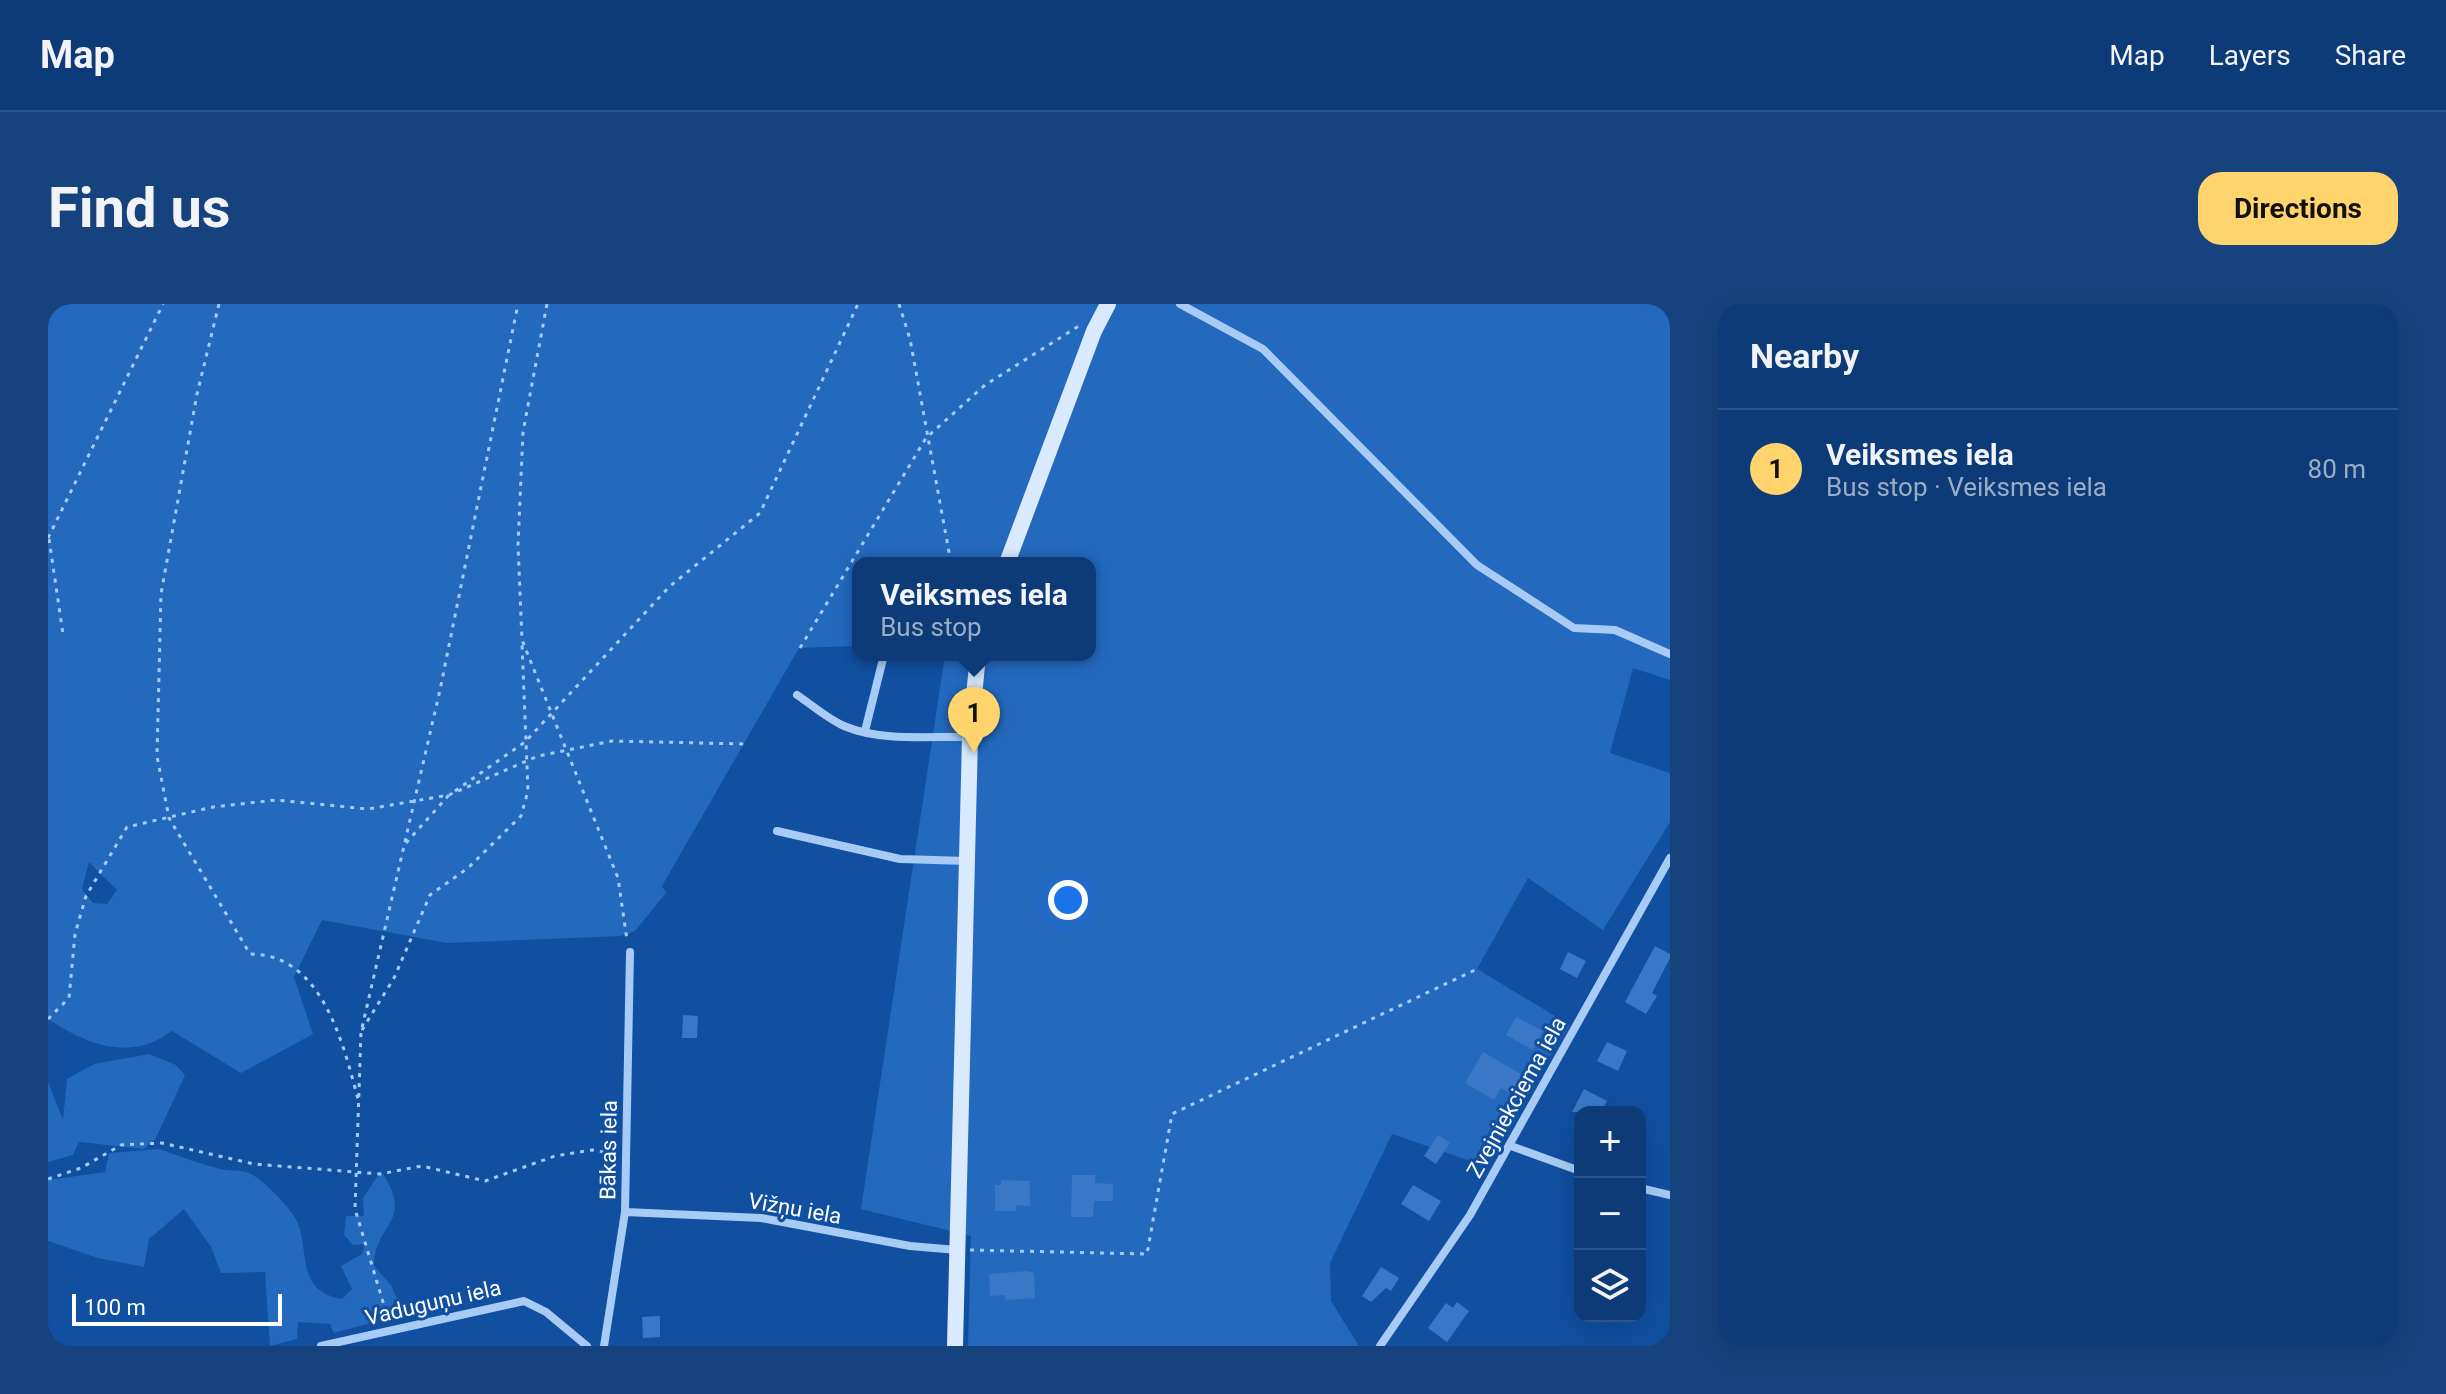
<!DOCTYPE html>
<html lang="en">
<head>
<meta charset="utf-8">
<style>
  body { margin:0; font-family:Roboto,sans-serif; background:#16427d; color:#f1f3f6 }
  .controls { position:absolute; right:24px; bottom:24px; display:grid; overflow:hidden; border-radius:16px; box-shadow:0 8px 32px #0002 }
  .controls button { width:72px; height:72px; display:grid; place-items:center; padding:0; border:0; border-bottom:2px solid #2d558a; background:#0d3b78; color:#f1f3f6; font:40px sans-serif }
  .scale { position:absolute; left:24px; bottom:20px; width:210px; box-sizing:border-box; padding-left:8px; border:4px solid #fff; border-top:0; font-size:22px; line-height:28px; white-space:nowrap; color:#fff; -webkit-text-stroke:6px #114fa0; paint-order:stroke }
  .you { position:absolute; left:1020px; top:596px; width:28px; height:28px; margin:-20px; border:6px solid #fff; border-radius:50%; background:#1a73e8; box-shadow:0 0 0 12px #1a73e833 }
  .badge { display:grid; place-items:center; width:52px; height:52px; border-radius:50%; background:#ffd46c; color:#111; font-size:26px; font-weight:700 }
  .pin { position:absolute; translate:-50% -66px; filter:drop-shadow(0 2px 4px #0008) }
  .pin::after { content:''; position:absolute; top:42px; width:28px; height:24px; background:inherit; clip-path:polygon(0 0,100% 0,50% 100%) }
  .popup { position:absolute; left:804px; top:253px; width:244px; height:104px; box-sizing:border-box; display:grid; place-content:center; border-radius:16px; background:#0d3b78; filter:drop-shadow(0 2px 6px #0005); font-size:26px; white-space:nowrap; color:#9aadc6 }
  .popup b { font-size:30px; color:#f1f3f6 }
  .popup::after { content:''; position:absolute; left:50%; top:100%; margin-left:-16px; border:16px solid transparent; border-top-color:#0d3b78 }
  .list { margin:0; padding:0; list-style:none }
  h2 { display:flex; justify-content:space-between; align-items:center; height:104px; margin:0; padding:0 32px; font-size:34px }
  h2 small { font-size:26px; font-weight:400; color:#9aadc6 }
  .list li { display:grid; grid-template-columns:52px 1fr auto; gap:24px; align-items:center; box-sizing:border-box; height:120px; padding:0 32px; border-top:2px solid #2d558a }
  .list b { display:block; font-size:30px; white-space:nowrap }
  .list p { margin:0; font-size:26px; white-space:nowrap; color:#9aadc6 }
  .list em { font-size:26px; font-style:normal; color:#9aadc6 }
  .icon { flex:none; width:44px; height:44px; fill:none; stroke:currentColor; stroke-width:2; stroke-linecap:round; stroke-linejoin:round }
  .map { position:relative; flex:none; width:1622px; height:1042px; overflow:hidden; border-radius:24px }
  header { display:flex; align-items:center; gap:48px; box-sizing:border-box; height:112px; padding:0 40px; background:#0d3b78; border-bottom:2px solid #2d558a }
  header strong { font-size:38px }
  nav { display:flex; gap:44px; margin-inline-start:auto; font-size:28px }
  .intro { display:flex; align-items:center; justify-content:space-between; box-sizing:border-box; height:192px; padding:0 48px }
  h1 { margin:0; font-size:56px }
  .button { padding:20px 36px; border-radius:24px; background:#ffd46c; color:#111; font-size:28px; font-weight:700 }
  main { display:flex; gap:48px; padding:0 48px }
  aside { flex:1; background:#0d3b78; border-radius:24px; box-shadow:0 8px 32px #0002 }
  .map>svg:first-child { display:block }
  .green { fill:#2369be; fill-rule:evenodd }
  .building { fill:#3a78c7 }
  .lines { fill:none; stroke-linecap:round; stroke-linejoin:round }
  .path { stroke:#a8cbf5; stroke-width:3; stroke-dasharray:4 6; stroke-linecap:butt }
  .minor { stroke:#a8cbf5; stroke-width:8 }
  .secondary { stroke:#d9e9fe; stroke-width:16 }
  .labels { text-anchor:middle; stroke-width:6; stroke-linejoin:round; paint-order:stroke }
  .street-label { font-size:22px; fill:#fff; stroke:#114fa0 }
</style>
</head>
<body>
<header>
<strong>Map</strong>
<nav><a>Map</a><a>Layers</a><a>Share</a></nav>
</header>
<div class="intro"><h1>Find us</h1><a class="button">Directions</a></div>
<main>
<div class="map">
<svg width="1622" height="1042" viewBox="0 0 1622 1042">
  <rect width="100%" height="100%" fill="#114fa0"/>
  <path class="green" d="M0 0H1622V376L1585 364 1562 449 1622 469V518L1555 626 1480 574 1429 665 1522 721 1431 860 1344 830 1282 959 1283 997 1311 1042H920L923 932 813 905 897 351H1042V259H810V342L751 344 614 582 618 589 587 627 573 632 399 639 274 616 246 673 265 730 193 769 124 727C83 758 39 741 0 715ZM41 558 69 586 59 600 45 599 34 585Z
    M101 750 128 761 137 771 108 834 96 845 31 838 25 851 0 858V778L15 816 19 775 46 760Z
    M112 845C133 853 155 861 177 866 184 867 194 866 201 869 215 875 237 899 246 912 265 941 243 986 294 995L304 985 293 962 314 950 317 940 305 941 296 931 298 912H316L315 894 333 867C368 919 326 919 326 962L343 981 356 1010 286 1029 282 1020 250 1018 249 1035 222 1042 217 968 173 969 163 943 136 905 101 935 96 963 50 954 0 937V876L57 868 61 849Z"/>
  <path class="building" d="M1607 642 1622 650V654L1604 689 1609 692 1598 710 1577 698Z
    M1520 648 1538 657 1529 674 1512 665Z
    M635 711 650 712 649 734H634Z
    M1468 713 1495 727 1485 746 1458 731Z
    M1559 738 1579 747 1570 767 1549 757Z
    M1435 748 1474 771 1463 790 1453 784 1446 796 1417 779Z
    M1536 785 1559 797 1553 808H1524Z
    M1390 831 1402 839 1388 860 1376 852Z
    M1024 871H1047V879L1065 880V897H1046L1045 913H1023Z
    M953 876 982 877V902L968 901V907H947V881H953Z
    M1365 881 1393 897 1381 917 1353 900Z
    M1333 963 1351 974 1343 987 1338 984 1323 998 1314 992Z
    M979 967 986 969 987 994 958 996 957 991 942 992 941 970Z
    M1409 998 1421 1007 1399 1038 1380 1024 1398 999 1405 1004Z
    M612 1012V1033L595 1034 594 1013Z"/>
  <g class="lines">
    <path class="path" d="M171 0 149 90 113 290 109 452 121 514 202 650C274 650 295 739 310 795
      M499 0 475 128 470 241 474 336 570 574 579 636
      M851 0 862 35 903 259
      M0 234 115 0
      M1 235 15 330
      M752 344 878 134 937 81 1034 20
      M407 487 477 438 621 283 712 209 810 0
      M358 539 401 491
      M0 715 21 694 27 630 38 592 79 523 165 503 228 496 320 505 401 491 490 452 564 437 698 440
      M314 726 346 674 382 591 420 564 473 512 480 487 474 340
      M0 875 33 864 73 841 114 839 206 860 332 870 374 862 437 877 507 852 544 846 567 850
      M922 946 1099 950 1124 810 1429 665
      M341 1018 307 905 313 728 392 386 470 0"/>
    <path class="minor" d="M1132 0 1215 45 1429 261 1526 324 1567 326 1622 350
      M749 391C764 401 780 415 796 422 834 438 882 432 922 433
      M817 427 836 351
      M729 527 852 555 920 557
      M1463 842 1532 867
      M1592 884 1622 891
      M577 908 713 914 862 942 909 946
      M273 1042 476 997 498 1008 539 1042
      M556 1042 577 908 582 648
      M1332 1042 1422 911 1622 554"/>
    <path class="secondary" d="M959 259 1046 27 1060 0
      M907 1042 922 433 930 351"/>
  </g>
  <g class="labels">
    <g class="street-label">
      <text transform="translate(1468 793) rotate(-61)" y="8">Zvejniekciema iela</text>
      <text transform="translate(560 846) rotate(-89)" y="8">Bākas iela</text>
      <text transform="translate(747 904) rotate(10)" y="8">Vižņu iela</text>
      <text transform="translate(385 998) rotate(-13)" y="8">Vaduguņu iela</text>
    </g>
  </g>
</svg>
<div class="controls">
<button>+</button>
<button>−</button>
<button><svg class="icon" aria-label="layers" viewBox="0 0 24 24"><path d="M12 4l9 5-9 5-9-5zM3 14l9 5 9-5"/></svg></button>
</div>
<div class="scale">100 m</div>
<div class="you"></div>
<div class="pin badge" style="left:926px;top:449px">1</div>
<div class="popup"><b>Veiksmes iela</b>Bus stop</div>
</div>
<aside>
<h2>Nearby<small></small></h2>
<ul class="list">
<li><span class="badge">1</span><div><b>Veiksmes iela</b><p>Bus stop · Veiksmes iela</p></div><em>80 m</em></li>
</ul>
</aside>
</main>
</body>
</html>
